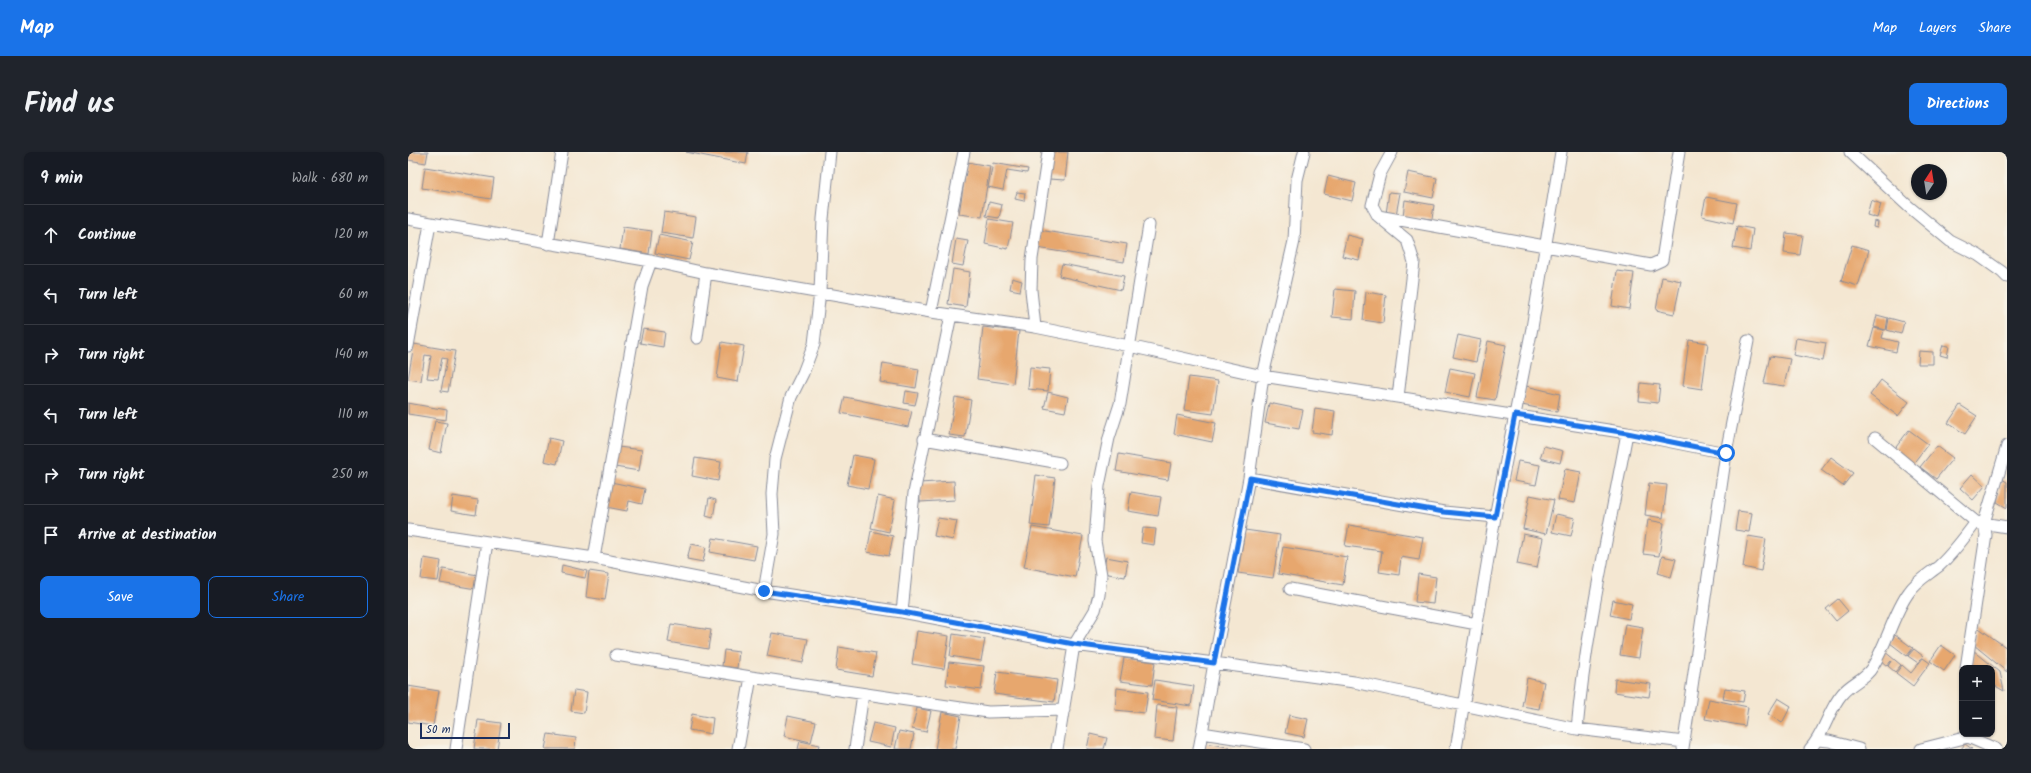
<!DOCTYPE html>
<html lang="en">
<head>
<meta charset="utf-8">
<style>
  body { margin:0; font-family:Kalam,sans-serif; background:#20242c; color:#f1f3f6 }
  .controls { position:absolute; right:12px; bottom:12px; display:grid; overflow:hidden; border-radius:8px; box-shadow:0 1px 3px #0004 }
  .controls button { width:36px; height:36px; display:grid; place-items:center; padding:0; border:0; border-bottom:1px solid #363941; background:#171b24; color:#f1f3f6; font:20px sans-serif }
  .compass { position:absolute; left:1503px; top:12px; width:36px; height:36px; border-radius:50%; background:#171b24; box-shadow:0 1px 3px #0004; rotate:12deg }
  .scale { position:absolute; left:12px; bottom:10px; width:90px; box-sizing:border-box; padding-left:4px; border:2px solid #1b2f5e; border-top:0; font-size:11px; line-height:14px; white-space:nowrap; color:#1b2f5e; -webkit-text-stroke:3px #f7f3e8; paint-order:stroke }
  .stop { position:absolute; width:12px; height:12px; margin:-9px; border:3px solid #1a73e8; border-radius:50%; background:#fff }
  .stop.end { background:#1a73e8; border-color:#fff; box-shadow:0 1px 4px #0008 }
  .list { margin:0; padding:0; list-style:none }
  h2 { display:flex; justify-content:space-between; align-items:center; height:52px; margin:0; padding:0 16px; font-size:17px }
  h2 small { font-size:13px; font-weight:400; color:#9ea1a6 }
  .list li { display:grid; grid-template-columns:26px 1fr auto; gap:12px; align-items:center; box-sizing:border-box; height:60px; padding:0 16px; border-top:1px solid #363941 }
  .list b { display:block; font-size:15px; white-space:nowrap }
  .list em { font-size:13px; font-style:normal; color:#9ea1a6 }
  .actions { display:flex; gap:8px; padding:12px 16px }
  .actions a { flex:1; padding:9px 0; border:1px solid #1a73e8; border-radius:8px; text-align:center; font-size:14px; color:#1a73e8 }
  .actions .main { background:#1a73e8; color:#fff }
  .icon { flex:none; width:22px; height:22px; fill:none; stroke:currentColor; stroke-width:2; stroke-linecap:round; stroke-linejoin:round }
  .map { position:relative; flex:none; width:1599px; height:597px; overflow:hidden; border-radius:8px }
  header { display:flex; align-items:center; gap:24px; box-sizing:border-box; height:56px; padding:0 20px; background:#1a73e8; color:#fff }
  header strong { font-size:19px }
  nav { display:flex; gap:22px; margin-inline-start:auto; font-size:14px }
  .intro { display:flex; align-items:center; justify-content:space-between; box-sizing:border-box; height:96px; padding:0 24px }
  h1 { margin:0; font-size:28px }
  .button { padding:10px 18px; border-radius:8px; background:#1a73e8; color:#fff; font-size:14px; font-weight:700 }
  main { display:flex; gap:24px; padding:0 24px }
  aside { flex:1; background:#171b24; border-radius:8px; box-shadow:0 1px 3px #0004 }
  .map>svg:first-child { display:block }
  .building { fill:#e7a76e }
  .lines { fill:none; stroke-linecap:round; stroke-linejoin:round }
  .street-casing { stroke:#888b98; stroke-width:13 }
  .street { stroke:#fff; stroke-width:11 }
  .route { stroke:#1a73e8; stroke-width:5 }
</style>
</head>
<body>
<header>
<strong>Map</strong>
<nav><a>Map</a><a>Layers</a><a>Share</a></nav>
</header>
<div class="intro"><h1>Find us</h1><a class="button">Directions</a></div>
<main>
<aside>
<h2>9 min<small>Walk · 680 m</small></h2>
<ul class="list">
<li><svg class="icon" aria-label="ahead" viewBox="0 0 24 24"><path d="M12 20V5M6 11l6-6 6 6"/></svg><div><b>Continue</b></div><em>120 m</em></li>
<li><svg class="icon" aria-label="left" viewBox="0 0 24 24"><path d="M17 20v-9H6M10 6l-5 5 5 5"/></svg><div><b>Turn left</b></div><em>60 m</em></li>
<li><svg class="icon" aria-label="right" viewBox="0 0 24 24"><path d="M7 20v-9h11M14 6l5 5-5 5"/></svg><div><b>Turn right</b></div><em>140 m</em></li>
<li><svg class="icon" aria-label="left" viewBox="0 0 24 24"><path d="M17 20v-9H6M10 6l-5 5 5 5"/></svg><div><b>Turn left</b></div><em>110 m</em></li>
<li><svg class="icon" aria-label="right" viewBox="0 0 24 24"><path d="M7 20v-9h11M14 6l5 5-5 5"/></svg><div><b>Turn right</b></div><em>250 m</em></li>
<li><svg class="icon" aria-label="arrive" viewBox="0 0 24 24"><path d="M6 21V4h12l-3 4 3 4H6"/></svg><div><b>Arrive at destination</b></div></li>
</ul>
<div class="actions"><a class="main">Save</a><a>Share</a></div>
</aside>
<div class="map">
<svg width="1599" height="597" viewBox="0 0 1599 597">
  <rect width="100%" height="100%" fill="#f7f3e8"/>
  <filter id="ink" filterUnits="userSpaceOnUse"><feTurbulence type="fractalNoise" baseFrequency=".025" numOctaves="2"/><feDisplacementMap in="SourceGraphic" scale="8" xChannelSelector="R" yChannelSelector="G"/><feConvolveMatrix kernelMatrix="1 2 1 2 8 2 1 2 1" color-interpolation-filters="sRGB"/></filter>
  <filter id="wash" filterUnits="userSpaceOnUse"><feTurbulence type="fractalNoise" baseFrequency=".012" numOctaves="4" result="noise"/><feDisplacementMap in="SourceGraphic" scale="16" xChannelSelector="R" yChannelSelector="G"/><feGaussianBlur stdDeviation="0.9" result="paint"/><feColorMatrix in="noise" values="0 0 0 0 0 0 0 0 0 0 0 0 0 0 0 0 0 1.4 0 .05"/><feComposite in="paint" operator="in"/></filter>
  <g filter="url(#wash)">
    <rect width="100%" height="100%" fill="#f4e7d2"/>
    <g id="blocks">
      <path class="building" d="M1 0H20L18 11 0 8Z
        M278 0H340L338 12Z
        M644 0H660L657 28 641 27Z
        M559 10 582 14 574 65 551 62Z
        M585 11 620 17 619 21 599 18 595 38 580 35Z
        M17 15 86 26 83 47 14 36Z
        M1000 20 1029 26 1025 46 996 40Z
        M920 24 948 31 944 49 916 42Z
        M609 40 617 41 616 49 607 47Z
        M981 40 992 41 988 63 978 62Z
        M1298 45 1329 51 1325 71 1294 64Z
        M997 48 1026 53 1024 67 995 64Z
        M1463 48 1473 52 1469 66 1459 63Z
        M581 50 594 53 591 66 578 64Z
        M256 60 288 65 285 86 253 81Z
        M581 67 605 71 600 97 577 92Z
        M1466 69 1470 70 1469 76 1465 75Z
        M1329 74 1345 77 1342 99 1325 96Z
        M215 75 244 79 241 102 212 97Z
        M631 78 719 92 716 110 629 96Z
        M1378 81 1395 83 1392 103 1376 101Z
        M251 83 285 90 281 108 247 101Z
        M939 83 955 87 951 108 934 104Z
        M548 87 560 89 555 114 544 112Z
        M1444 93 1461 98 1450 134 1433 129Z
        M654 112 716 124 713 138 651 124Z
        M545 117 562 120 558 155 540 152Z
        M1209 119 1226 121 1221 157 1204 154Z
        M1254 125 1273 129 1266 162 1248 158Z
        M604 126 614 129 612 139 602 137Z
        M927 137 947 139 945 167 924 165Z
        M958 140 978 143 975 171 955 168Z
        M1469 163 1480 166 1478 178 1466 175Z
        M1481 166 1496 170 1493 182 1479 178Z
        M575 175 611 179 605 232 569 227Z
        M1466 176 1476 178 1474 186 1490 190 1488 200 1461 194Z
        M235 177 257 180 255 195 232 191Z
        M1050 183 1073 188 1068 210 1045 205Z
        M1388 186 1418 191 1415 209 1385 203Z
        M1281 188 1300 191 1294 237 1275 234Z
        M1080 189 1098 193 1087 248 1069 245Z
        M314 190 336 194 330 230 309 226Z
        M6 192 47 199 40 240 33 239 39 207 34 206 30 227 19 226 23 204 17 203 13 229 0 227Z
        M1535 193 1541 194 1539 205 1532 203Z
        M1511 199 1525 200V212H1510Z
        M1362 204 1382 207 1376 234 1356 231Z
        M475 211 511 217 508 236 472 230Z
        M622 215 642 217 640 239 620 237Z
        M1042 216 1067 221 1062 245 1037 240Z
        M781 225 810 229 805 262 776 258Z
        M1473 228 1501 250 1490 264 1462 243Z
        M1233 231 1252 233 1250 251 1231 249Z
        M1118 234 1152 242 1149 260 1114 253Z
        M498 239 510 241 507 253 496 251Z
        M640 240 660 245 657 260 636 256Z
        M437 245 504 259 500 275 433 261Z
        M547 245 563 248 557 285 541 283Z
        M0 251 39 258 38 268 0 262Z
        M861 251 895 258 891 277 857 271Z
        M1552 253 1569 264 1557 282 1540 271Z
        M907 256 927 259 924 283 904 280Z
        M769 263 808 271 804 290 766 282Z
        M27 269 39 271 33 301 21 298Z
        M1501 278 1520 292 1504 313 1485 299Z
        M141 286 154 289 149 312 136 309Z
        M1136 294 1155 299 1152 311 1132 306Z
        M1529 294 1545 306 1528 327 1512 315Z
        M210 295 234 298 231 319 207 315Z
        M711 302 763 311 760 328 708 319Z
        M445 303 466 307 460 337 439 333Z
        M1423 305 1445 321 1435 334 1413 318Z
        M287 306 313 310 310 329 284 324Z
        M1110 309 1132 313 1128 333 1106 329Z
        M1157 317 1173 320 1167 351 1150 348Z
        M1564 322 1577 334 1565 348 1552 336Z
        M628 323 647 326 641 375 622 373Z
        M1594 327 1599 330V356L1589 350Z
        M546 329 547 348 512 350 511 331Z
        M203 330 237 337 234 352 221 349 219 359 198 355Z
        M1241 331 1259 333 1255 366 1237 363Z
        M723 340 753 345 750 364 720 359Z
        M1122 343 1146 348 1138 382 1115 377Z
        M45 344 70 348 68 363 43 359Z
        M470 344 487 348 481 380 463 376Z
        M301 346 308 348 305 366 298 364Z
        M1330 359 1344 361 1341 380 1327 378Z
        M1148 362 1167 366 1163 384 1144 380Z
        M530 366 549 369 545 388 526 384Z
        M1240 368 1256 371 1251 404 1235 402Z
        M941 373 1015 385 1011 408 993 405 991 423 971 420 974 399 937 394Z
        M624 375 675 384 667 425 616 415Z
        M735 376 748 377 746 393 733 391Z
        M837 378 872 383 865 426 830 421Z
        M463 379 485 384 481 404 459 400Z
        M1115 382 1135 386 1129 416 1109 412Z
        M1340 384 1358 387 1353 419 1335 415Z
        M305 386 349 394 346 408 302 400Z
        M283 392 298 395 295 410 279 407Z
        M875 395 939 405 935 433 870 422Z
        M1254 404 1268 407 1263 425 1250 421Z
        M698 405 720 409 717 425 695 421Z
        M16 406 33 409 30 429 13 427Z
        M154 413 179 419 177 426 153 421Z
        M35 417 70 423 68 437 32 431Z
        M181 419 201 422 197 448 178 445Z
        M1010 422 1028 425 1025 452 1007 450Z
        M1430 447 1440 459 1428 469 1418 457Z
        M1205 448 1224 452 1221 467 1202 463Z
        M263 472 303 478 300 497 260 490Z
        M1217 472 1235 475 1231 506 1212 503Z
        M1568 474 1599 496V520L1566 493Z
        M509 479 541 484 536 517 504 512Z
        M364 481 400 487 395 511 359 504Z
        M545 482 577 487 573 509 542 504Z
        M1487 483 1505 496 1499 504 1482 491Z
        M1533 493 1547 503 1536 519 1522 509Z
        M431 495 468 501 464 524 428 518Z
        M1506 497 1515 504 1510 511 1500 504Z
        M316 498 331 500 329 516 314 514Z
        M1565 498 1592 520 1596 539 1584 532V516H1564Z
        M1476 499 1493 513 1487 520 1480 514 1483 509 1479 514 1470 506Z
        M716 506 747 510 744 533 712 529Z
        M1515 506 1522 511 1505 534 1488 521 1494 513 1503 521Z
        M541 510 576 514 573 538 538 533Z
        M589 520 649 528 646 550 586 542Z
        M1119 526 1136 530 1131 557 1114 554Z
        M1207 527 1243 532 1241 545 1206 540Z
        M747 528 786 534 783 554 744 548Z
        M0 534 31 539 25 574 0 570Z
        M709 536 740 540 737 561 707 558Z
        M1317 536 1337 539 1335 550 1315 547Z
        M166 538 179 540 176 561 163 559Z
        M1370 546 1383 554 1374 571 1360 562Z
        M1301 547 1340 555 1337 574 1297 567Z
        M749 553 769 555 765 589 746 587Z
        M509 556 523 559 518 580 504 577Z
        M534 560 553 564 547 597H527Z
        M284 562 305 566 303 582 281 578Z
        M881 563 900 567 896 585 877 581Z
        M380 564 408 570 403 590 376 584Z
        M70 568 93 571 89 597H66Z
        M465 571 487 576 483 595 460 590Z
        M491 579 506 582 503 597H487Z
        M140 582 168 586 167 597H137Z
        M682 582 699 586 696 597H679Z
        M392 589 411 593 410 597H390Z
        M797 591 825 596V597H796Z
        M1557 592 1564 597H1553Z"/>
    </g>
  </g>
  <g filter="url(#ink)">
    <use href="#blocks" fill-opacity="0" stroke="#888b98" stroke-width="1"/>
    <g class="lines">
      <defs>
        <path id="street" d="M984 0 972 22 964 53 970 64 999 88 1006 110 990 245
          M1442 0 1500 54 1542 89 1570 103 1594 120 1599 125
          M970 64 1243 113 1254 108 1271 0
          M0 67 243 109 298 121
          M140 92 154 0
          M523 160 556 0
          M627 175 623 138 624 107 640 0
          M289 186 298 121 523 160 627 175 721 194 855 224 1219 281 1318 301
          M0 194 22 72
          M1467 286 1568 370 1599 375
          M516 287 652 311
          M841 326 1036 360 1087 365
          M0 378 186 406 356 439 494 460 666 493 806 511 841 326 855 224 886 89 889 28 896 0
          M186 406 234 134 243 109
          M882 437 1069 472
          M356 439 366 382 364 342 367 307 383 245 395 221 406 192 412 140 415 67 422 0
          M494 460 506 341 543 163
          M208 503 343 525 580 560 656 558
          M1558 516 1578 383 1576 371 1599 294
          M1169 577C1178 477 1201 379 1219 281
          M1560 585 1588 597
          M1410 588 1421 589 1451 597
          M1275 596 1318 301 1340 189
          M48 597 79 390
          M330 597 343 525
          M447 597 455 542
          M649 597 666 493 687 458 691 443 693 423 687 389 691 334 701 286 712 252 741 73
          M791 597 794 581
          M896 597 794 581 806 511 946 530 1169 577 1276 590
          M1048 597 1087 365 1124 176 1153 0
          M1402 597C1417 581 1420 558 1434 542 1444 530 1458 527 1465 514 1479 491 1486 460 1501 440 1508 429 1521 422 1531 414 1545 401 1557 385 1568 370
          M1513 597 1560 585 1559 582"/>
      </defs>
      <use href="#street" class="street-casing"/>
      <use href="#street" class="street"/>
    </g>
  </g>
  <g class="lines" filter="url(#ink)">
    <path class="route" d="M356 439 494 460 666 492 806 511 842 326 1036 360 1087 365 1107 263 1219 281 1318 301"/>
  </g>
</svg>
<div class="controls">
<button>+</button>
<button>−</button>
</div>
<svg class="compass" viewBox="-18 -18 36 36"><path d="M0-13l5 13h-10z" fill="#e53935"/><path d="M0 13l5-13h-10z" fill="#9ea1a6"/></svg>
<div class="scale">50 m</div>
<div class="stop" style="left:1318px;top:301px"></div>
<div class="stop end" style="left:356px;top:439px"></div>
</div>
</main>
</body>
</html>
